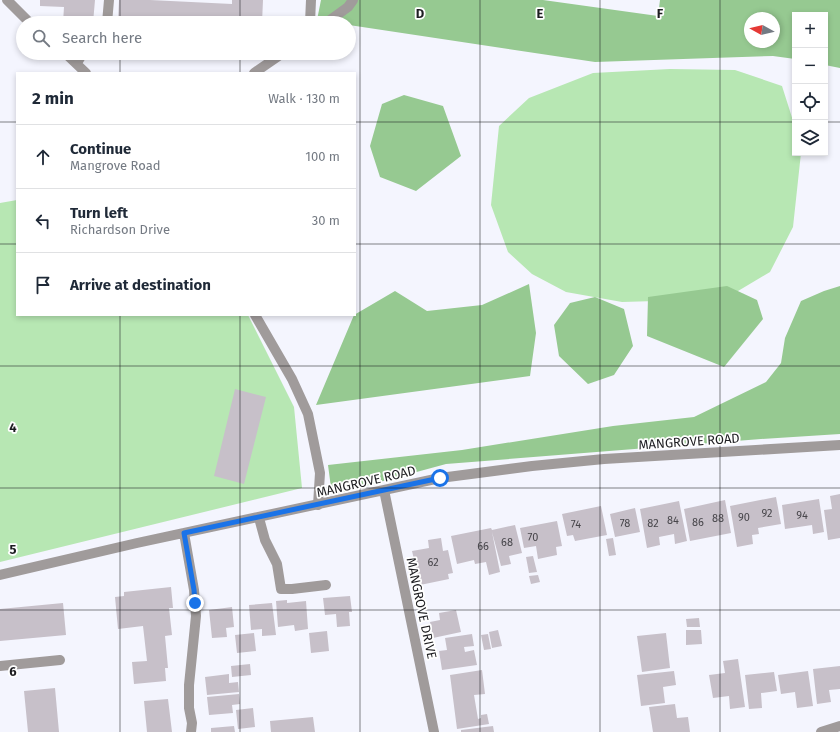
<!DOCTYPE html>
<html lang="en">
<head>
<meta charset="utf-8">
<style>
  body { margin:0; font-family:"Fira Sans",sans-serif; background:#f2f2f3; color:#1f2937 }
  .controls { position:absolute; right:12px; top:12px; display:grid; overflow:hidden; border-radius:0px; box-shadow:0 2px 6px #0003 }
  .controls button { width:36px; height:36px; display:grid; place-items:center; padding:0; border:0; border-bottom:1px solid #e0e1e3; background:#fff; color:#1f2937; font:20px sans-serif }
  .compass { position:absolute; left:744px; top:12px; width:36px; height:36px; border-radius:50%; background:#fff; box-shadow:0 2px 6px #0003; rotate:278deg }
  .stop { position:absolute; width:12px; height:12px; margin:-9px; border:3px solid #1a73e8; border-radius:50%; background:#fff }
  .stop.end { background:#1a73e8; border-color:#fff; box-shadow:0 1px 4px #0008 }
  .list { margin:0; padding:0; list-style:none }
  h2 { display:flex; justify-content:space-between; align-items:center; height:52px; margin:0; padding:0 16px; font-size:17px }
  h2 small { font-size:13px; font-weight:400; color:#747a83 }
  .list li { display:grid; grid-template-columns:26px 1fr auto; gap:12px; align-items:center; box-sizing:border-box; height:64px; padding:0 16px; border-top:1px solid #e0e1e3 }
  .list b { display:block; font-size:15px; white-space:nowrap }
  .list p { margin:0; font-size:13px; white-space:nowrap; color:#747a83 }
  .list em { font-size:13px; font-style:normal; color:#747a83 }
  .icon { flex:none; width:22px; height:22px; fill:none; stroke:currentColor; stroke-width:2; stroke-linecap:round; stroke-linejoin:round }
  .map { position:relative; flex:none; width:840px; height:732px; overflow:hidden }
  .search { position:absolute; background:#fff; box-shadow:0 2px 6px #0003; left:16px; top:16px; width:340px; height:44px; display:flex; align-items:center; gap:10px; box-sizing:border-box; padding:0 14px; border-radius:22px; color:#747a83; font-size:15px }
  .panel { position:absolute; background:#fff; box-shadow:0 2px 6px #0003; left:16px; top:72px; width:340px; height:244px; border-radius:0px }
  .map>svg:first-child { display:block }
  .green { fill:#b7e7b3 }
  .forest { fill:#96c991; fill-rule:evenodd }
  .building { fill:#c7c0c9 }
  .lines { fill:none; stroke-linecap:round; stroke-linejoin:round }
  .lane { stroke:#a09b9b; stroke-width:10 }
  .street { stroke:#a09b9b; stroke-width:10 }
  .route { stroke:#1a73e8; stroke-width:5 }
  .grid { fill:none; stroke:#1d1d21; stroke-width:1; stroke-opacity:0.55 }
  .labels { text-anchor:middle; stroke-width:3.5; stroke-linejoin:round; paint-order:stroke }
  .number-label { font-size:11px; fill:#48464b }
  .street-label { font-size:13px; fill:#1d1d21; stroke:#fff }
  .grid-label { font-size:13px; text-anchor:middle; font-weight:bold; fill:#1d1d21; stroke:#fff; stroke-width:3.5; stroke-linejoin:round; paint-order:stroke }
</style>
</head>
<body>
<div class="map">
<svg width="840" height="732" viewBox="0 0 840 732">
  <rect width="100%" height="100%" fill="#f4f5fe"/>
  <path class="green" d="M670 69 735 70 782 86 795 127V153H801L793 227 770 272 738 291 690 300 622 302 566 292 532 274 508 252 491 205 499 126 529 98 593 73Z
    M17 200V315H248L294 407 302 488 0 562V203Z"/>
  <path class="forest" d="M321 0H543L658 16 660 0H840V68L825 65V15H795V59L773 56 595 62 349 25V23H338L317 20ZM750 18H774V42H750Z
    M404 95 443 106 461 156 416 191 380 177 370 146 382 104Z
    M529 284 536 333 530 376 316 405 354 315 395 291 427 311 482 305Z
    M727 286 757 300 763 319 724 367 647 336 648 297Z
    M840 286V434L761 439 446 464 332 495 328 465 462 450 613 426 694 417 766 382 781 363 785 338 801 301 824 291Z
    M595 297 624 309 633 346 614 375 588 384 559 356 554 325 570 303Z"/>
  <path class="building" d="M40 0H95L93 23H63L64 7 40 6Z
    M119 0H150L232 4V0H263L262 23H118Z
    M235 389 266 397 244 484 214 476Z
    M840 494V538L828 540 824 510 832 509 830 496Z
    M776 497 781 524 758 528 759 534 752 535 753 544 737 547 730 506Z
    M819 499 824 532 813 534 812 525 785 529 782 505Z
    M725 500 731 533 690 541 684 509Z
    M679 501 687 541 675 544 674 534 659 537 660 545 647 548 640 509Z
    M601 506 607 535 575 541 573 535 567 536 562 514Z
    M635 508 640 532 615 537 610 514Z
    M557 521 562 546 556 547 557 555 538 559 536 546 524 548 520 528Z
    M515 525 522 553 509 556 511 564 501 566 492 532 500 572 489 575 486 562 475 564 474 560 457 564 451 536 491 528 492 530Z
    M441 538 443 551 448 550 453 573 448 574 449 579 420 585 412 551 429 548 428 540Z
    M613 538 616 555 609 556 606 539Z
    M533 556 537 572 529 573 526 557Z
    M538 575 540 582 531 584 529 576Z
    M171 587 173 608H169L172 635 165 636 168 668H165L166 681 134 684 132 662 147 661 143 626 118 629 115 597 124 596V592Z
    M350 596 352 612H349L350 626 337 627 336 614 325 615 323 598Z
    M287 600V603L306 601 308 629 295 631 294 625 278 627 276 601Z
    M63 603 66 635 0 641V609Z
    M272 603 276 635 262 636V629L251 630 249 605Z
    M232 607 234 627 226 628 227 637 212 638 209 610Z
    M456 610 461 632 433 638 430 622 440 620 439 613Z
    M699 618 700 627H687L686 619Z
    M498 630 502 646 492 648 489 632Z
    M686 630H701L702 644 686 645Z
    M327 631 329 651 311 653 309 633Z
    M254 633 256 651 237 653 235 635Z
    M666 633 670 668 642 672 637 636Z
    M472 634 474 646 464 647 465 652 474 650 477 665 442 670 439 651 447 650 445 638Z
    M488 634 491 649 484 650 481 635Z
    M738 659 745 707 730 709 729 696 713 698 709 675 725 673 723 661Z
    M250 664 251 675 232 677 231 666Z
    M840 666V689L829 690 831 702 817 704 813 669Z
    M482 670 485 694 474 695 478 719 481 718V715L487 714 489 724 457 729 450 675Z
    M674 671 676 685 663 687 665 703 641 706 637 675Z
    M808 671 813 706 797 708 795 692 781 694 778 675Z
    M774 672 777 691 761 693 762 708 749 709 745 675Z
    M229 674V683L238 682 239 692 207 695 205 677Z
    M55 688 59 732H28L24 691Z
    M239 694 240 704 232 705 233 713 209 715 207 697Z
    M168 699 172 732H147L144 701Z
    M675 704 677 718 688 717 690 732H653L649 707Z
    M253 708 255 727 238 729 236 710Z
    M313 717 315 732H271L270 721Z
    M234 726 235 732H211V728Z
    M493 726 494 732H461V730Z"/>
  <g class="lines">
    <path class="lane" d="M7 0 30 23
      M107 23 109 0
      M310 23 311 0
      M326 23 348 7 353 0
      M65 53 86 73
      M77 63 83 53
      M254 73 283 53
      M255 315 292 379 308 414 320 473 318 505
      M259 518 265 540 277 564 281 589H292L326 585
      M0 666 60 660"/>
    <path class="street" d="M384 490 434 732
      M184 533 194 590 196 616 189 685V708L192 723 191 732
      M0 575 137 543 440 478 532 466 604 459 840 445
      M821 732 840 726"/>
  </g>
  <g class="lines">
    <path class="route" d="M195 603 194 590 184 533 440 478"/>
  </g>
  <path class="grid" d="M120 0V23M240 0V23M360 0V732M480 0V732M600 0V732M720 0V732M120 53V73M240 53V73M0 122H17M355 122H795M825 122H840M0 244H17M355 244H840M120 315V732M240 315V732M0 366H840M0 488H840M0 610H840"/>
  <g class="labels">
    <g class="number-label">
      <text x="767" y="517">92</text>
      <text x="802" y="519">94</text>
      <text x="744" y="521">90</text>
      <text x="718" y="522">88</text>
      <text x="673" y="524">84</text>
      <text x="698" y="526">86</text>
      <text x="625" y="527">78</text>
      <text x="653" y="527">82</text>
      <text x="576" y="528">74</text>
      <text x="533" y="541">70</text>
      <text x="507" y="546">68</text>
      <text x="483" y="550">66</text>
      <text x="433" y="566">62</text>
    </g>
    <g class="street-label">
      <text transform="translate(689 441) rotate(-4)" y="5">MANGROVE ROAD</text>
      <text transform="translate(366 481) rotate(-13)" y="5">MANGROVE ROAD</text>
      <text transform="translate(422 608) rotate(78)" y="5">MANGROVE DRIVE</text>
    </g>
  </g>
  <g class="grid-label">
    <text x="420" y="18">D</text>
    <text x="540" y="18">E</text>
    <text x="660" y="18">F</text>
    <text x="13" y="432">4</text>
    <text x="13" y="554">5</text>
    <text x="13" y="676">6</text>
  </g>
</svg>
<div class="controls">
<button>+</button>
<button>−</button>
<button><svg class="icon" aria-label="locate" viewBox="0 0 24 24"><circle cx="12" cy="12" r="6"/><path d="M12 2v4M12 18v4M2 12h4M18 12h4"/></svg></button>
<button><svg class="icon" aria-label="layers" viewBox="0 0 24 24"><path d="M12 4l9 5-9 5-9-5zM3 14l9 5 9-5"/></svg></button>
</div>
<svg class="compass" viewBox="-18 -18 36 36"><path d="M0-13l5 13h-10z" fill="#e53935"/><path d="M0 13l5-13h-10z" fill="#747a83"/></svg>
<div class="stop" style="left:440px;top:478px"></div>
<div class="stop end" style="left:195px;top:603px"></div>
<div class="search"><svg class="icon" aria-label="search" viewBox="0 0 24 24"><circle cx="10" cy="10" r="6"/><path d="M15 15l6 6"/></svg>Search here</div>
<section class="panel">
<h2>2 min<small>Walk · 130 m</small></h2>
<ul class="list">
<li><svg class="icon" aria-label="ahead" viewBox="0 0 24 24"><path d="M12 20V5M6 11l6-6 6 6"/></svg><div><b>Continue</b><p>Mangrove Road</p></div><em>100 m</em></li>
<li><svg class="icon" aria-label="left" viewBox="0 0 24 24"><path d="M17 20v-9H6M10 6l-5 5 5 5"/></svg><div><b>Turn left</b><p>Richardson Drive</p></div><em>30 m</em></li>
<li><svg class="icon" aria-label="arrive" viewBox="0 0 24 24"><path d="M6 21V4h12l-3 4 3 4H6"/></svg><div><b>Arrive at destination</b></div></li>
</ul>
</section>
</div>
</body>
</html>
